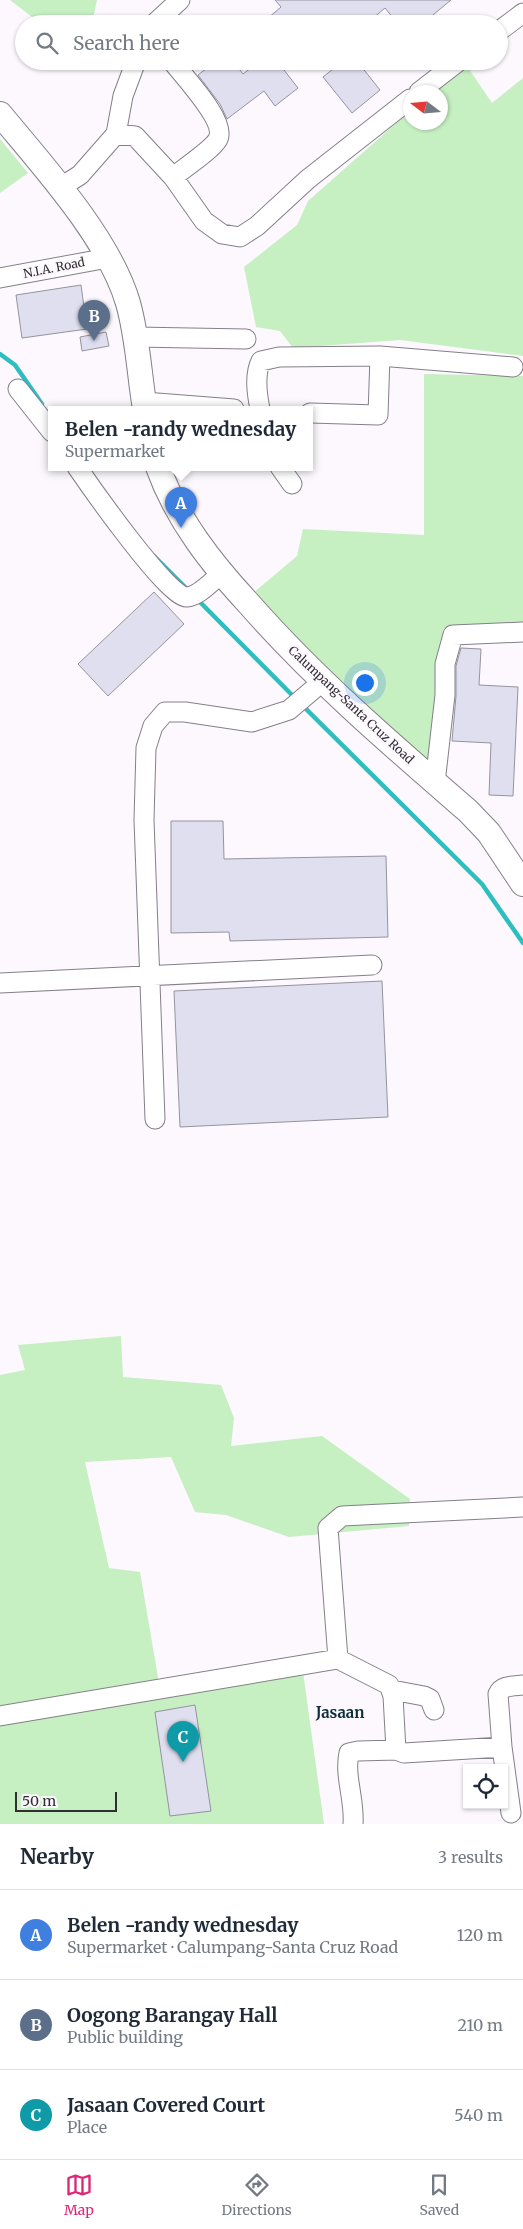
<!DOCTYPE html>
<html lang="en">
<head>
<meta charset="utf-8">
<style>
  body { margin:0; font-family:Merriweather,serif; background:#f2f2f3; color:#1f2937 }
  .controls { position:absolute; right:15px; bottom:15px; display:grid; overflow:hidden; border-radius:0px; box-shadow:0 1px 4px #0004 }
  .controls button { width:45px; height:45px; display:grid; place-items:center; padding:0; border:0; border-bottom:1px solid #e0e1e3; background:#fff; color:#1f2937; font:25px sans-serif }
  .compass { position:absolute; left:403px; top:85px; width:45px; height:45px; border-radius:50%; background:#fff; box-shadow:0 1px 4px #0004; rotate:286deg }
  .scale { position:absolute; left:15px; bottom:12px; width:102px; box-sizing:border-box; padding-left:5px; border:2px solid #312e32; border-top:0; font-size:14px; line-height:18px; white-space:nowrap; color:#312e32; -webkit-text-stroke:4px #fcf8fe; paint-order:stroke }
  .you { position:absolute; left:364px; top:682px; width:18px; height:18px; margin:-12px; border:4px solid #fff; border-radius:50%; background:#1a73e8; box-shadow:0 0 0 8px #1a73e833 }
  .badge { display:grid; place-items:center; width:32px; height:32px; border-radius:50%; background:#db2777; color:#fff; font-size:16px; font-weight:700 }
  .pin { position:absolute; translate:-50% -41px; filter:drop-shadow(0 1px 2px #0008) }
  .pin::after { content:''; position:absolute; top:26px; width:18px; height:15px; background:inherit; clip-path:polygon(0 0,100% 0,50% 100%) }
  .popup { position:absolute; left:48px; top:406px; width:265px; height:65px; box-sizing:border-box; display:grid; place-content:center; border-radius:0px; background:#fff; filter:drop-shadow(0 1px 4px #0005); font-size:16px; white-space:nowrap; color:#747a83 }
  .popup b { font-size:19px; color:#1f2937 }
  .popup::after { content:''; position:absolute; left:50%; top:100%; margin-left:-10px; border:10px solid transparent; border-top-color:#fff }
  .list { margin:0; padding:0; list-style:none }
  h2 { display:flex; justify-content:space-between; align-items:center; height:65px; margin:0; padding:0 20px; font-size:21px }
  h2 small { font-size:16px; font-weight:400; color:#747a83 }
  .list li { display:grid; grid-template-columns:32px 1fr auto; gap:15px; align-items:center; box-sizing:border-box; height:90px; padding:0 20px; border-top:1px solid #e0e1e3 }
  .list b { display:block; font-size:19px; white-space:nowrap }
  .list p { margin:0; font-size:16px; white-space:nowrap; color:#747a83 }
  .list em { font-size:16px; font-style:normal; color:#747a83 }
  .icon { flex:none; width:28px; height:28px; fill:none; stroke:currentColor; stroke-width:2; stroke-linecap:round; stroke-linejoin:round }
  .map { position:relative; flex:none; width:523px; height:1824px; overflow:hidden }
  .search { position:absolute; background:#fff; box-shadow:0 1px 4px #0004; left:15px; right:15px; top:15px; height:55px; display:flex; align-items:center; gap:12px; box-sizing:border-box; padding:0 18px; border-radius:28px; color:#747a83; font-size:19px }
  .sheet { height:335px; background:#fff }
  nav { display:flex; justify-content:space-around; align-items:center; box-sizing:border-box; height:70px; border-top:1px solid #e0e1e3; background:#fff; font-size:14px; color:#747a83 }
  nav a { display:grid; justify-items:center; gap:2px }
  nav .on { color:#db2777 }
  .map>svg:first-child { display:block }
  .green { fill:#c6efc2 }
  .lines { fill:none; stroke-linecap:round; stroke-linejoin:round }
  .stream { stroke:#2dbec0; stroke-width:4.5 }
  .building { fill:#e0dff0; stroke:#94939e }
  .minor-casing { stroke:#857f88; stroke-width:21 }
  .major-casing { stroke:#857f88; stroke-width:26 }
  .minor { stroke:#fff; stroke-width:19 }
  .major { stroke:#fff; stroke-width:24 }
  .labels { text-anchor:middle; stroke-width:5; stroke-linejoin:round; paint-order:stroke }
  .street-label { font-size:12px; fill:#312e32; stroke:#fcf8fe }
  .quarter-label { font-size:15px; font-weight:bold; fill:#102e39; stroke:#fcf8fe }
</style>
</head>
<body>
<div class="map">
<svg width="523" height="1824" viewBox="0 0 523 1824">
  <rect width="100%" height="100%" fill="#fcf8fe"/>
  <path class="green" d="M10 0H97L92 24H41Z
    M467 66 492 103 523 78V356L400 340 293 348 280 331 256 327 244 267 297 225 308 201 410 111V122H440V92H433Z
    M0 139 28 173 0 193Z
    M424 374 523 376V629L444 628 429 762 330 671 253 593 297 556 303 529 424 535Z
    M121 1336 123 1377 221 1385 234 1418 231 1446 322 1436 410 1499 409 1526 289 1537 226 1515 195 1512 171 1457 85 1462 109 1568 140 1572 159 1683 303 1672 324 1824H0V1375L25 1370 18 1345Z"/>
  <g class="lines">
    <path class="stream" d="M0 354 15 365 42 404
      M154 556 187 589
      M196 598 295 698
      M302 705 482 884 523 943"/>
  </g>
  <path class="building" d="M275 0H451L422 24H398L385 8 366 24H261L281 7Z
    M216 61H233L243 74 260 61H277L298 88 275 106 264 91 227 119 220 104 198 75Z
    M343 61H357L380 90 352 113 323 77Z
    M81 285 87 329 22 338 16 295Z
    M106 332 109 346 82 351 80 337Z
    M154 592 184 624 108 696 78 664Z
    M461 648 481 649 479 685 518 687 513 796 489 795 491 743 452 741 456 696V666Z
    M171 821H223L224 859 386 856 388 937 230 941 229 932 171 933Z
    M382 981 388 1117 180 1127 174 991Z
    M195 1705 211 1811 170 1816 155 1712Z"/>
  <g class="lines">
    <defs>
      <path id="minor" d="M154 24 180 0
        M499 31 523 13
        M172 61C183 76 227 121 218 139 213 149 183 169 173 177
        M419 92 459 61
        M116 134 135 136 173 177 204 221 222 234 240 237 257 226 308 179 410 99
        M61 187 80 175 116 134 123 96 136 61
        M0 278 108 258
        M135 337 246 339
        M18 389 52 432
        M144 402 234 409
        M260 409C257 394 254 375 261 361L279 357 380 356 513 367
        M310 413 378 415 380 356
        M77 467C90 486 169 599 187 597 199 596 212 581 221 574
        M280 467 292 484
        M435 783 445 695V664L453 635 523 632
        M0 983 372 965
        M155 1119 144 820 146 748 153 726 165 712H185L252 722 289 710 322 682
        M338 1659 389 1685 393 1696 396 1750 404 1753 502 1747
        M392 1690 424 1696 430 1699 434 1710
        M0 1716 338 1659 328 1528 342 1516 523 1507
        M511 1813 502 1747 498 1694C502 1685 514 1686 523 1685
        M353 1824C355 1800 344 1776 349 1753L358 1751 396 1750"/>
      <path id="major" d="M0 114C43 166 109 238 128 303 138 338 139 374 145 409
        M158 467C177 520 212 564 250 605 316 680 393 746 468 811L489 833 523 884"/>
    </defs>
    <use href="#minor" class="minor-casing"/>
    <use href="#major" class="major-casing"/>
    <use href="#minor" class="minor"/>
    <use href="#major" class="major"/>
  </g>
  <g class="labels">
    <g class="street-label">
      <text transform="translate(54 268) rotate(-11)" y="4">N.I.A. Road</text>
      <text transform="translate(351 705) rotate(43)" y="4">Calumpang-Santa Cruz Road</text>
    </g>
    <g class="quarter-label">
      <text x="340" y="1718">Jasaan</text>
    </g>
  </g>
</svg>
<div class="controls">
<button><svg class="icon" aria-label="locate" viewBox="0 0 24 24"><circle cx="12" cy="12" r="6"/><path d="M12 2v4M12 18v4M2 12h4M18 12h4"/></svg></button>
</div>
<svg class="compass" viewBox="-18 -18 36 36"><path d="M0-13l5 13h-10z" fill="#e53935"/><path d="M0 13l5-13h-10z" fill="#747a83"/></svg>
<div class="scale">50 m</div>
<div class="you"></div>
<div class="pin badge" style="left:181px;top:528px;background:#3f7fe0">A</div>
<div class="popup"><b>Belen -randy wednesday</b>Supermarket</div>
<div class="pin badge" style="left:94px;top:341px;background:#5c6f8a">B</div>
<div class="pin badge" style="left:183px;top:1762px;background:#0f9aa8">C</div>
<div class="search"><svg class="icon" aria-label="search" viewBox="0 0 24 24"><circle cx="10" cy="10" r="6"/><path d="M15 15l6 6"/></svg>Search here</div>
</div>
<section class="sheet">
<h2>Nearby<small>3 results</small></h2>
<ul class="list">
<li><span class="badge" style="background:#3f7fe0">A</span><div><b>Belen -randy wednesday</b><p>Supermarket · Calumpang-Santa Cruz Road</p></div><em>120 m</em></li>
<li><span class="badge" style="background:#5c6f8a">B</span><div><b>Oogong Barangay Hall</b><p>Public building</p></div><em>210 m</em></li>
<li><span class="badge" style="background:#0f9aa8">C</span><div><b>Jasaan Covered Court</b><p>Place</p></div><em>540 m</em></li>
</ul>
</section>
<nav>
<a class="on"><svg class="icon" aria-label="map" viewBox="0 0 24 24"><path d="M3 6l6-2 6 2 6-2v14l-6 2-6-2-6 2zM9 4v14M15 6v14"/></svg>Map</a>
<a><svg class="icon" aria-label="directions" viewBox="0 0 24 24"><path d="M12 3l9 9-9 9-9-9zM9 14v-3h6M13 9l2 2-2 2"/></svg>Directions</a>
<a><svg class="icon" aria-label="saved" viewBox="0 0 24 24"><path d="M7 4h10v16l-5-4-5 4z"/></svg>Saved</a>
</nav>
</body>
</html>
